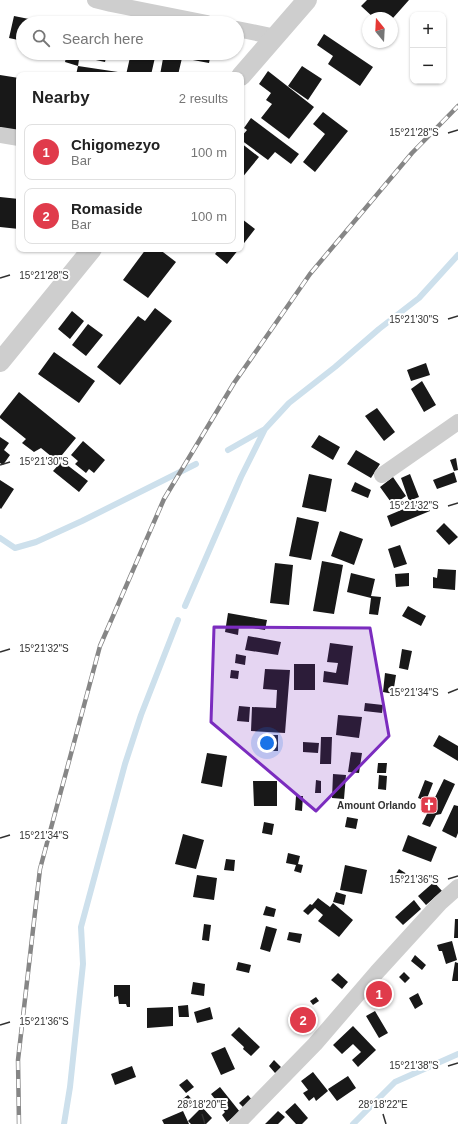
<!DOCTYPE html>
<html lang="en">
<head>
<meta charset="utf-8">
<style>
  body { margin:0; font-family:Helvetica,sans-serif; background:#f6f6f6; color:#222 }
  .controls { position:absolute; right:12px; top:12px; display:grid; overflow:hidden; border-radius:8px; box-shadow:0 1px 3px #0004 }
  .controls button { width:36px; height:36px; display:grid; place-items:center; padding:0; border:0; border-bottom:1px solid #e0e0e0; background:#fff; color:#222; font:20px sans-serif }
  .compass { position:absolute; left:362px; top:12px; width:36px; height:36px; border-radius:50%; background:#fff; box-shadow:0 1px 3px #0004; rotate:342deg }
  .you { position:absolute; left:267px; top:743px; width:14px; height:14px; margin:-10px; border:3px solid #fff; border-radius:50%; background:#1a73e8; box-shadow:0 0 0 6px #1a73e833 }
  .badge { display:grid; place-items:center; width:26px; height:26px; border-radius:50%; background:#e03b4b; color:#fff; font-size:13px; font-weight:700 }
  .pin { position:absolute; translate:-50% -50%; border:2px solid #fff; box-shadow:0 1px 4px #0006 }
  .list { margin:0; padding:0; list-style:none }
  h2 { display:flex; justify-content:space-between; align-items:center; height:52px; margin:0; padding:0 16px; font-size:17px }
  h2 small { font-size:13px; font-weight:400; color:#767676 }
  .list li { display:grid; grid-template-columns:26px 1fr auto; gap:12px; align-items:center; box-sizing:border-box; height:56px; margin:0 8px 8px; padding:0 8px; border:1px solid #e0e0e0; border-radius:8px }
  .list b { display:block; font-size:15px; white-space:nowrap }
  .list p { margin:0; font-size:13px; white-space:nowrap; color:#767676 }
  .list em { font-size:13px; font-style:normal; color:#767676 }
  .icon { flex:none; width:22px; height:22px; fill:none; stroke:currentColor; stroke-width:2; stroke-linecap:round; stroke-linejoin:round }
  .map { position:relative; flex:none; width:458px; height:1124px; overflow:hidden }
  .search { position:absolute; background:#fff; box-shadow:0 1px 3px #0004; left:16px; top:16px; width:228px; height:44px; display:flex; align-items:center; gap:10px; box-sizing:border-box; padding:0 14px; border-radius:22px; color:#767676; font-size:15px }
  .panel { position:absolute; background:#fff; box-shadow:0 1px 3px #0004; left:16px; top:72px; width:228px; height:180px; border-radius:8px }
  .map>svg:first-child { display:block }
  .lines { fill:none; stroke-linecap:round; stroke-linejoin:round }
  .stream { stroke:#cde0ec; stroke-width:6 }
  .building { fill:#181818 }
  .minor { stroke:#cecece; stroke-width:16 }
  .tertiary { stroke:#cecece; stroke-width:20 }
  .rail-casing { stroke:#868686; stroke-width:4.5 }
  .rail { stroke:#fff; stroke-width:3; stroke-dasharray:9; stroke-linecap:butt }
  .marked { fill:#7b2cbf; fill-opacity:0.2; stroke:#7b2cbf; stroke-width:3; stroke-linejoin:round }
  .ticks { fill:none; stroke:#313131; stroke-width:1.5 }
  .labels { text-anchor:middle; stroke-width:4; stroke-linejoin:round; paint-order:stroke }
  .poi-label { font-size:10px; font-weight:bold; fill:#313131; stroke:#fff; text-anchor:end }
  .ticks-label { font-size:10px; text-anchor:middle; fill:#313131; stroke:#fff; stroke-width:4; stroke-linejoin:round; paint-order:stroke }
</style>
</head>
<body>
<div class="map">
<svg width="458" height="1124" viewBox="0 0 458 1124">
  <rect width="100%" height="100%" fill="#fff"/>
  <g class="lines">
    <path class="stream" d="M228 450 265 429 289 403 335 367 379 329 419 298 458 255
      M0 538 15 548 36 542 82 521 196 464
      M185 606 241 477 265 429
      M64 1124 70 1087 83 964 81 927 125 764 141 715 178 620
      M353 1124 395 1082 458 1054"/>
  </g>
  <path class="building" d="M367 0H409L393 18H386L379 12 374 18 361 6Z
    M14 16 39 21V23H23V41L9 38Z
    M75 17 87 20V23H74Z
    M324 34 373 67 360 86 328 64 333 56 317 45Z
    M67 53H80L78 66 118 72 117 75H76L78 66 65 62Z
    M83 53H107L105 62 82 57Z
    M131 53H156L151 75H126Z
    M164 53H211L209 63 182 58 178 75H160Z
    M302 66 322 79 308 100 288 86Z
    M268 71 314 107 289 139 261 118 272 104 266 100 271 93 259 84Z
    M0 75 19 78V120L17 131 0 128Z
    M323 112 348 131 315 172 303 162 325 134 313 124Z
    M251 118 299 154 291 164 275 152 268 160 241 140V137L247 130 244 128 241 132V125L244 128Z
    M241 143 259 157 241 179Z
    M0 197 19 199V229L0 227Z
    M242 219 255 229 241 247V221Z
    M146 249H159L176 262 148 298 123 280Z
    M219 249H239L227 264 215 254Z
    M155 308 172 321 120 385 97 367 138 316 145 321Z
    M72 311 84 321 70 339 58 329Z
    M88 324 103 335 86 356 72 345Z
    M54 352 95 381 79 403 38 374Z
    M426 363 430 375 411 381 407 370Z
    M422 381 436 405 424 412 411 389Z
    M19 392 76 438 57 461 41 448 34 452 22 443 26 439 0 418V416Z
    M377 408 395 432 384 441 365 416Z
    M319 435 340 447 333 460 311 447Z
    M0 437 9 443 4 450 10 455 3 465 0 463Z
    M83 441 105 460 94 473 89 469 86 473 75 464 78 461 71 455Z
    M356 450 380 464 371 478 347 464Z
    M456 458 458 470 454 471 450 460Z
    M62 461 88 481 79 492 53 471Z
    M454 472 457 482 437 489 433 480Z
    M309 474 332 479 326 512 302 507Z
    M410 474 419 497 409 501 401 478Z
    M393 477 406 496 393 505 380 487Z
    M0 480 14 489 1 509 0 508Z
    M355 482 371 490 368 498 351 491Z
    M425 500 430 511 391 527 387 516Z
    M297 517 319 522 311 560 289 556Z
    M444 523 458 537 449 545 436 531Z
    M340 531 363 539 354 565 331 556Z
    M400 545 407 564 394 568 388 549Z
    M322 561 343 565 334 614 313 611Z
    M275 563 293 565 289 605 270 603Z
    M438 569 456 570 455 590 433 588V577L437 578Z
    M351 573 375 579 371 596 381 597 378 615 369 614 371 598 347 592Z
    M409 573V586L396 587 395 574Z
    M408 606 426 616 421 626 402 616Z
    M228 613 267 620 265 630 239 626 238 635 225 632Z
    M248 636 281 642 278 655 245 650Z
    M330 643 353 646 348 685 323 682 324 671 336 673 338 663 327 662Z
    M402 649 412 651 408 670 399 668Z
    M236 654 246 656 245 665 235 663Z
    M294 664H315V690H294Z
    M265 669 290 670 285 733 251 731 252 707 276 708 277 690 263 689Z
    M231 670 239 671 238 679 230 678Z
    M385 673 396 675 393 694 383 692Z
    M365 703 383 705 382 713 364 711Z
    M239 706 250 707 249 722 237 721Z
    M338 715 362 717 359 738 336 735Z
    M270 735H278V751H270Z
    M439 735 458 746V761L433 746Z
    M321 737H332L331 764H320Z
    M303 742 319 743 318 753 303 752Z
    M351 752 362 753 359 773 348 772Z
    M207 753 227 756 222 787 201 783Z
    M378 763H387L386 773H377Z
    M333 774 346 775 344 799 332 798Z
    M379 775 387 776 386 790 378 789Z
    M444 779 455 784 441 814 436 815 430 827 422 824Z
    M316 780 321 781V793H315Z
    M425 780 433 783 426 801 418 798Z
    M253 781H277V806H254Z
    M296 796H303L302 811 295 810Z
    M454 805 458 806V833L456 838 442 831Z
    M347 817 358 819 356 829 345 827Z
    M264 822 274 824 272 835 262 833Z
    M183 834 204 840 196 869 175 864Z
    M408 835 437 847 431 862 402 851Z
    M288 853 300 856 298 864 303 865 301 873 294 871 296 865 286 863Z
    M226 859 235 860 234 871 224 870Z
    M345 865 367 870 362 894 340 890Z
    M399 869 407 874 401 883 393 878Z
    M197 875 217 878 214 900 193 897Z
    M434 882 442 891 426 905 418 896Z
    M336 892 346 895 344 905 333 902Z
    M318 898 330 907 333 903 353 920 339 937 318 921 323 915 315 908 308 915 303 911 310 904 312 905Z
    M414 900 421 909 403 925 395 917Z
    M266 906 276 909 274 917 263 915Z
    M455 919H458V938H454Z
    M204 924 211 925 209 941 202 940Z
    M266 926 277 929 270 952 260 949Z
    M289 932 302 934 300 943 287 940Z
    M452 941 457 960 446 964 442 951H439L437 945Z
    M415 955 426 965 422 970 411 961Z
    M238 962 251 965 249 973 236 970Z
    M455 962 458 963V981H452Z
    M404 972 410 978 405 983 399 977Z
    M338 973 348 982 342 989 331 980Z
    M193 982 205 984 204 996 191 994Z
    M114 985H130V1007H127L126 1004H119L118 996 114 997Z
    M387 990 393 998 384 1005 378 997Z
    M418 993 423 1004 415 1009 409 998Z
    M316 997 319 1001 313 1005 310 1001Z
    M188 1005 189 1017H179L178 1006Z
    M173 1007V1026L147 1028V1008Z
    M210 1007 213 1019 197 1023 194 1012Z
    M375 1011 388 1033 379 1038 366 1016Z
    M353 1026 376 1050 358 1067 352 1060 361 1052 353 1044 342 1054 333 1045Z
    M239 1027 260 1047 251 1056 243 1049 244 1047 231 1035Z
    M225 1047 235 1069 221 1075 211 1053Z
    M274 1060 281 1067 275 1073 269 1066Z
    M132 1066 136 1077 115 1085 111 1074Z
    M313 1072 328 1091 316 1101 314 1097 309 1101 303 1093 308 1090 301 1081Z
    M348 1076 356 1088 337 1101 328 1089Z
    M187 1079 194 1087 186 1093 179 1085Z
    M220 1087 240 1112 227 1122 222 1115 225 1112 211 1094Z
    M188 1095 195 1103 186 1110 179 1102Z
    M248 1095 253 1101 245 1109 239 1103Z
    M295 1103 308 1118 302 1124H296L285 1112Z
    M202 1107 212 1118 206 1124H191L188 1121Z
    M183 1111 189 1124H164L162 1120Z
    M278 1111 285 1117 278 1124H265Z"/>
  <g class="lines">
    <path class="minor" d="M95 0 111 4 207 23
      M237 29 276 37
      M0 135 19 138
      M382 475 458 422
      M237 1124 315 1044 377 972 440 903 458 887"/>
    <path class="tertiary" d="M241 76 307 0
      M0 362 92 249"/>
    <defs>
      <path id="rail" d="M19 1124 18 1060 40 869 100 646 164 499 234 383 310 274 412 153 458 106"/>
    </defs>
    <use href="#rail" class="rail-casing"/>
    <use href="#rail" class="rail"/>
  </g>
  <path class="marked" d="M214 627 370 628 389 736 316 811 211 722Z"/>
  <path class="ticks" d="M448 133 458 130M0 278 10 275M448 319 458 316M0 465 10 462M448 506 458 503M0 652 10 649M448 693 458 689M0 838 10 835M448 879 458 876M0 1025 10 1022M448 1066 458 1063M202 1114 205 1124M383 1114 386 1124"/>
  <defs>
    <symbol id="church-square" viewBox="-11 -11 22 22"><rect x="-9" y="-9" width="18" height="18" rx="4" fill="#e03b4b" stroke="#fff"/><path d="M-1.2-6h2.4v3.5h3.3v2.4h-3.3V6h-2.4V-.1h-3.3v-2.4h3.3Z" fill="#fff"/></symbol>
  </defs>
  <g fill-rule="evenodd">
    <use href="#church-square" x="419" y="795" width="20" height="20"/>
  </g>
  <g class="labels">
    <g class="poi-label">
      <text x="416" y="809">Amount Orlando</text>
    </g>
  </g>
  <g class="ticks-label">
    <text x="414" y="136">15°21'28"S</text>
    <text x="44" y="279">15°21'28"S</text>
    <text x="414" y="323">15°21'30"S</text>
    <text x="44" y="465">15°21'30"S</text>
    <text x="414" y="509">15°21'32"S</text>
    <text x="44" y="652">15°21'32"S</text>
    <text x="414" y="696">15°21'34"S</text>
    <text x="44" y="839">15°21'34"S</text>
    <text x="414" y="883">15°21'36"S</text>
    <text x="44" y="1025">15°21'36"S</text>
    <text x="414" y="1069">15°21'38"S</text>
    <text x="202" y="1108">28°18'20"E</text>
    <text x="383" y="1108">28°18'22"E</text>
  </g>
</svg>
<div class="controls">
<button>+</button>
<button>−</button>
</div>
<svg class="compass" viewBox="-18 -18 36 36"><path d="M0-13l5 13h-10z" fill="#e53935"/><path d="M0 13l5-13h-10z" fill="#767676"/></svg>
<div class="you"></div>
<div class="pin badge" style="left:379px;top:994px">1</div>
<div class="pin badge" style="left:303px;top:1020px">2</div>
<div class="search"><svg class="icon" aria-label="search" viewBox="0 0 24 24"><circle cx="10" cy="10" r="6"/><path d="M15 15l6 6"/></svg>Search here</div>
<section class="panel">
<h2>Nearby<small>2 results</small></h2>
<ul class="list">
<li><span class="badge">1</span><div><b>Chigomezyo</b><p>Bar</p></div><em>100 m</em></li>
<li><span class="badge">2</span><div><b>Romaside</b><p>Bar</p></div><em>100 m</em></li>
</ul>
</section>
</div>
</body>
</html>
